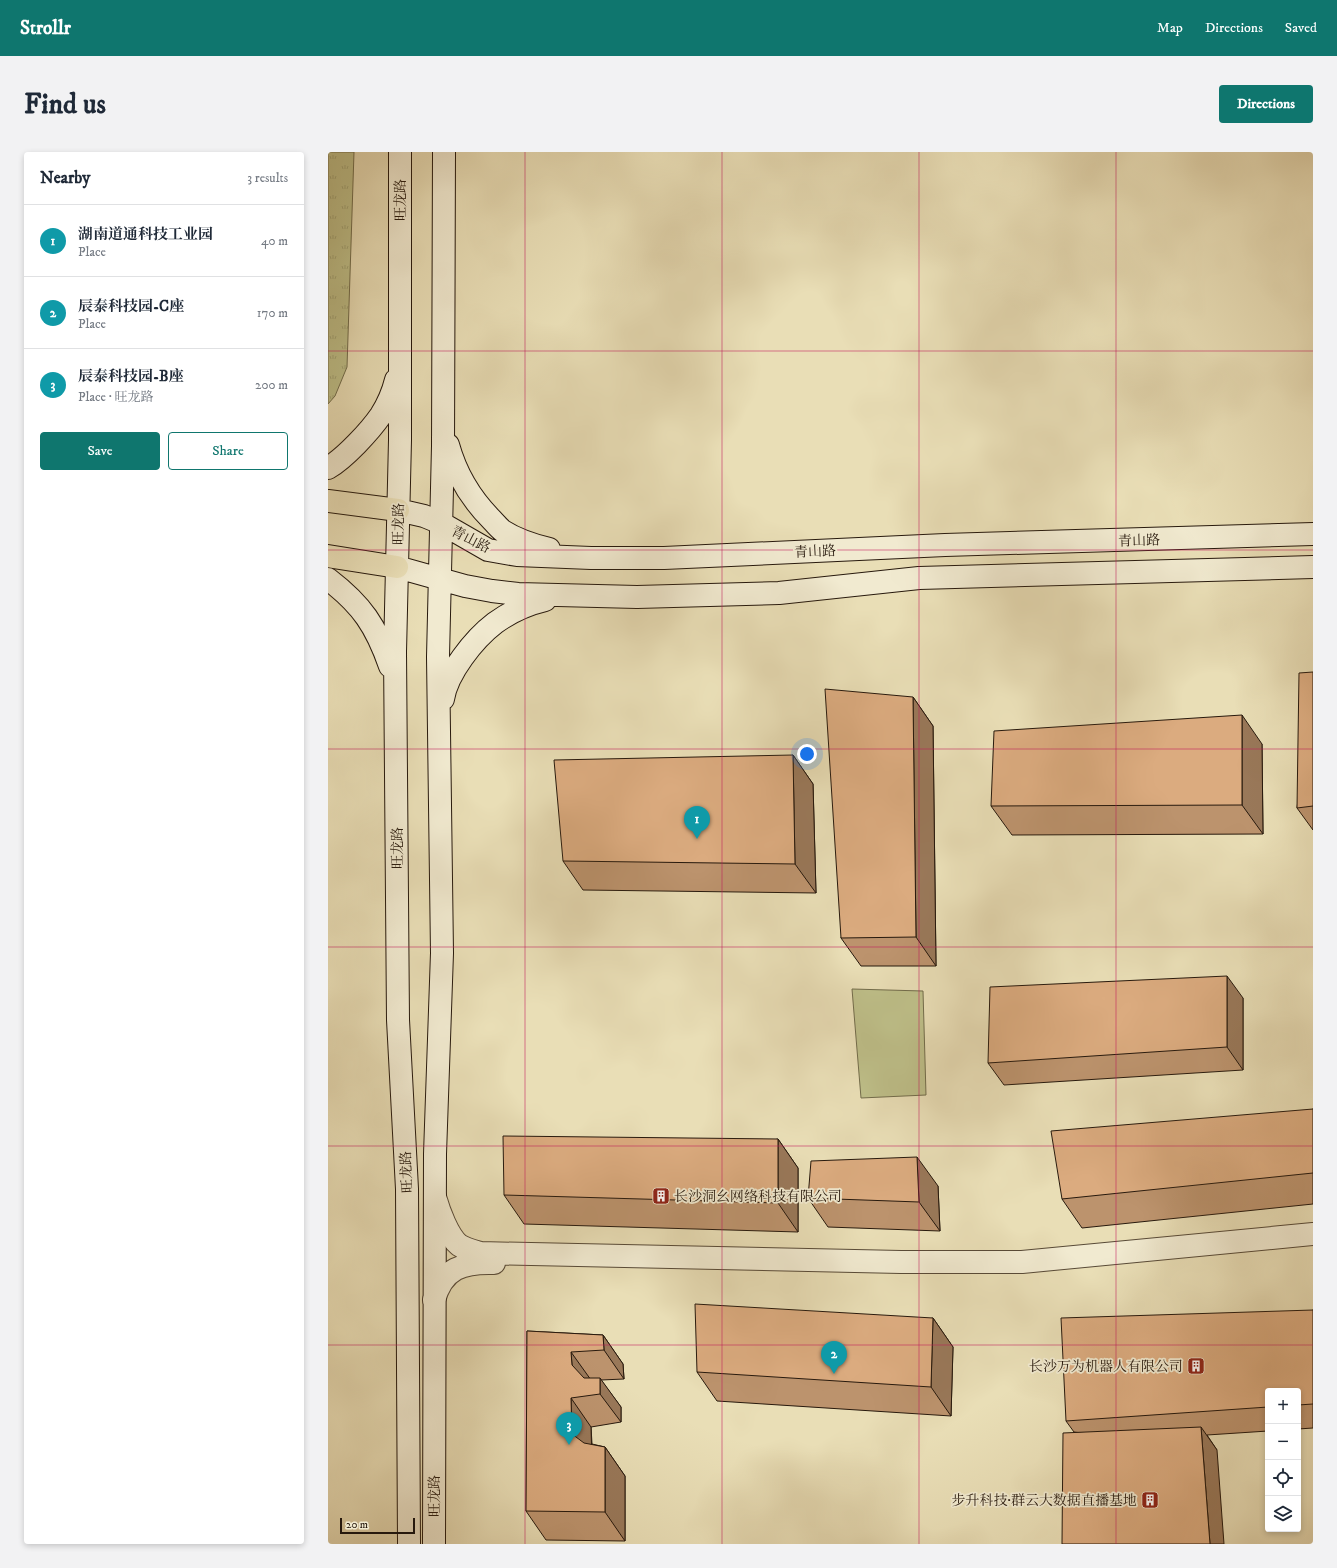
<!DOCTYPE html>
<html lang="en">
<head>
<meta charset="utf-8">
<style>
  body { margin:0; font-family:"IM FELL DW Pica","Noto Serif SC",serif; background:#f2f2f3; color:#1f2937 }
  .controls { position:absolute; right:12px; bottom:12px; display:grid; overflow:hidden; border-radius:4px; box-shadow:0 2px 6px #0003 }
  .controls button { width:36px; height:36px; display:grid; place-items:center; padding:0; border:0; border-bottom:1px solid #e0e1e3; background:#fff; color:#1f2937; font:20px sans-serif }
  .scale { position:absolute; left:12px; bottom:10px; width:75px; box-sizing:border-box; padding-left:4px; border:2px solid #27190d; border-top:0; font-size:11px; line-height:14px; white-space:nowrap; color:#27190d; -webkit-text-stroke:3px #f1ead0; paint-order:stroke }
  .you { position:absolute; left:479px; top:602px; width:14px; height:14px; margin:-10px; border:3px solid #fff; border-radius:50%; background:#1a73e8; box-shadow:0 0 0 6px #1a73e833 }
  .badge { display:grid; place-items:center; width:26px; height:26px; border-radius:50%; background:#0f766e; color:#fff; font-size:13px; font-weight:700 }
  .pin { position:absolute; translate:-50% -33px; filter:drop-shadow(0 1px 2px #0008) }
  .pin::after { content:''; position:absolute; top:21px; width:14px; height:12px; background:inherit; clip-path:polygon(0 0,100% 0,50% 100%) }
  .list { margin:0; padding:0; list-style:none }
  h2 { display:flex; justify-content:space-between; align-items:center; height:52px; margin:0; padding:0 16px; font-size:17px }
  h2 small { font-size:13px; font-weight:400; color:#747a83 }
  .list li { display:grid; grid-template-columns:26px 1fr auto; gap:12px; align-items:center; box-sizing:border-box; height:72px; padding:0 16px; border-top:1px solid #e0e1e3 }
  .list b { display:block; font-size:15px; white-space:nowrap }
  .list p { margin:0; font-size:13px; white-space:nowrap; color:#747a83 }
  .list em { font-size:13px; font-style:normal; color:#747a83 }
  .actions { display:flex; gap:8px; padding:12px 16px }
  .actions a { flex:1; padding:9px 0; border:1px solid #0f766e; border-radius:4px; text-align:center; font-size:14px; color:#0f766e }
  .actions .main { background:#0f766e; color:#fff }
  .icon { flex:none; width:22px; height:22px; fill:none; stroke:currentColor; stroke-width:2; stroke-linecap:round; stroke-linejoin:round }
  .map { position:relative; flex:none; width:985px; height:1392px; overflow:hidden; border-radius:4px }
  header { display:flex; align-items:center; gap:24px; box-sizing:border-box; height:56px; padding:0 20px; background:#0f766e; color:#fff }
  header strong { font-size:19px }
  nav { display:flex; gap:22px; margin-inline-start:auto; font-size:14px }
  .intro { display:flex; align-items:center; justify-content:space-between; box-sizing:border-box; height:96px; padding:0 24px }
  h1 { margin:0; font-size:28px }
  .button { padding:10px 18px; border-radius:4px; background:#0f766e; color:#fff; font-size:14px; font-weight:700 }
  main { display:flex; gap:24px; padding:0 24px }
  aside { flex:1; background:#fff; border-radius:4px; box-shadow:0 2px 6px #0003 }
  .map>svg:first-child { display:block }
  .grass { fill:url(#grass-tufts); stroke:#726c4b }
  .garden { fill:#bebf89; stroke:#726c4b }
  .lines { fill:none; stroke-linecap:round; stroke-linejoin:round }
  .street-casing { stroke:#584a37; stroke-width:24 }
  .secondary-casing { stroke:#27190d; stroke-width:24 }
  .primary-casing { stroke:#27190d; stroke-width:24 }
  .street { stroke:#f1ead0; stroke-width:22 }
  .secondary { stroke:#f1ead0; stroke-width:22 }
  .primary { stroke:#e9deb6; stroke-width:22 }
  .wall { fill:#bc936d; stroke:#27190d }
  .shaded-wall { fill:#997859; stroke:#27190d }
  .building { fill:#dbab7f; stroke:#27190d }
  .grid { fill:none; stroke:#c2185b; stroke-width:1; stroke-opacity:0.55 }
  .labels { text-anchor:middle; stroke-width:3.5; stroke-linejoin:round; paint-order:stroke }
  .street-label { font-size:14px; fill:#27190d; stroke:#f1ead0 }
  .poi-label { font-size:14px; fill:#27190d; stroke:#f1ead0; text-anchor:end }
</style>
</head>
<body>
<header>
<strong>Strollr</strong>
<nav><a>Map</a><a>Directions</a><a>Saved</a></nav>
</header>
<div class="intro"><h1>Find us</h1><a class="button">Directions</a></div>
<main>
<aside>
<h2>Nearby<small>3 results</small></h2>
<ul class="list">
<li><span class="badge" style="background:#0f9aa8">1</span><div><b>湖南道通科技工业园</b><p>Place</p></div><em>40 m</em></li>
<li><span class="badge" style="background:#0f9aa8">2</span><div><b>辰泰科技园-C座</b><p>Place</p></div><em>170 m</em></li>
<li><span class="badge" style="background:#0f9aa8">3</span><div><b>辰泰科技园-B座</b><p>Place · 旺龙路</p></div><em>200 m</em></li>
</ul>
<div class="actions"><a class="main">Save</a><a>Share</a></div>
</aside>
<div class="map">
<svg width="985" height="1392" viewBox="0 0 985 1392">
  <defs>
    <pattern id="grass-tufts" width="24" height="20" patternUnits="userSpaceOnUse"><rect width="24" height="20" fill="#bebf89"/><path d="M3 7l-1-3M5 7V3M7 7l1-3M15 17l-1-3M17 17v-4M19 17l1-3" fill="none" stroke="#a3a475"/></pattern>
  </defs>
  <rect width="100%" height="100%" fill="#e9deb6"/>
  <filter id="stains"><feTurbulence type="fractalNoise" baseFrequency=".005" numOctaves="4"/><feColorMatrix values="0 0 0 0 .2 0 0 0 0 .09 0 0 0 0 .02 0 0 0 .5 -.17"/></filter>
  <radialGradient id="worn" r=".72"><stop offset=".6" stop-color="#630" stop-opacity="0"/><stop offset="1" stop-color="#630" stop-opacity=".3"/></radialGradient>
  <path class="grass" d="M0 0H26L19 215 7 244 0 252Z"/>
  <path class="garden" d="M524 837 595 839 598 943 533 946Z"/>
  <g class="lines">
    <defs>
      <path id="street" d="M107 1045C111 1059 120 1084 131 1093 137 1097 145 1099 152 1101L573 1110H694L985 1082
        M106 1148C115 1116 135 1110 166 1111"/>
      <path id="secondary" d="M72 0V288L67 500 70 868 79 1037 81 1392
        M120 293C128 322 143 347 164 368 168 372 171 376 175 379 189 388 205 393 221 397
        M0 316C17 306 42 279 53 263 60 252 65 240 68 228
        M70 358 96 364 113 371 160 398 189 403 263 406H336L617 393 985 382
        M69 415 137 434 164 439 190 442 309 445 451 441 591 426 985 415
        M0 427C34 453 48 474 62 514
        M115 547C119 521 146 487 167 471 182 460 200 452 217 448
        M106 1392 107 1002 114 801 110 505 115 294 116 0"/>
      <path id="primary" d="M0 349 70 358
        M0 404 69 415"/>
    </defs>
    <use href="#street" class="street-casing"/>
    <use href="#secondary" class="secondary-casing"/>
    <use href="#primary" class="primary-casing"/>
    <use href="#street" class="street"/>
    <use href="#secondary" class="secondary"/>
    <use href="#primary" class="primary"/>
  </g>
  <path class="wall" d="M985 520V678L969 656Z
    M585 545 605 574 608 814H533L513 786Z
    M934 592 935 682 684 683 663 654Z
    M465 603 485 632 488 741 255 738 235 709Z
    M915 846V918L676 933 660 911Z
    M985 957V1052L754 1076 734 1047Z
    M450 987 470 1016V1080L196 1072 176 1043Z
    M610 1034 612 1079 500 1075 480 1046Z
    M985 1158V1276L970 1277V1239H940V1279L879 1283 889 1298 746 1280 738 1269Z
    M605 1166 625 1195 623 1264 389 1249 369 1220Z
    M199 1179 275 1183 295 1212 296 1227 273 1228 293 1255V1270L263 1275 264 1292 277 1295 297 1324V1389L218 1388 198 1359Z"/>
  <path class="shaded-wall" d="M585 545 605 574 608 814 588 785Z
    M914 563 934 592 935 682 914 653Z
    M465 603 485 632 488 741 467 712Z
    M899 824 915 846V918L899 895Z
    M450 987 470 1016V1080L450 1051Z
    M589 1005 610 1034 612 1079 591 1050Z
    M605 1166 625 1195 623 1264 603 1235Z
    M275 1183 295 1212 296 1227 276 1198Z
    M243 1200 263 1228 265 1242 244 1213Z
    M272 1226 293 1255V1270L272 1242Z
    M243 1246 263 1275 264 1311 244 1282Z
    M873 1275 889 1298 896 1392H882Z
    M277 1295 297 1324V1389L277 1360Z"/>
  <path class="building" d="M985 520V654L969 656 971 521Z
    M497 537 585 545 588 785 513 786Z
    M914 563V653L663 654 666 579Z
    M465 603 467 712 235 709 226 608Z
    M899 824V895L660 911 662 835Z
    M985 957V1021L734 1047 723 979Z
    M175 984 450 987V1051L176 1043Z
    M589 1005 591 1050 480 1046 483 1009Z
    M367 1152 605 1166 603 1235 369 1220Z
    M985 1158V1252L970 1253V1239H940V1255L738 1269 733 1166Z
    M199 1179 275 1183 276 1198 243 1200 244 1213 256 1226H272V1242L243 1246 244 1282 256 1291 277 1295V1360L198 1359Z
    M873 1275 882 1392H734L735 1281Z"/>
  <path class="grid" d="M197 0V1392M394 0V1392M591 0V1392M788 0V1392M0 199H985M0 398H985M0 597H985M0 795H985M0 994H985M0 1193H985"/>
  <defs>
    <symbol id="building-square" viewBox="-11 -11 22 22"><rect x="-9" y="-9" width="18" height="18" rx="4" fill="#8f2418" stroke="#f1ead0"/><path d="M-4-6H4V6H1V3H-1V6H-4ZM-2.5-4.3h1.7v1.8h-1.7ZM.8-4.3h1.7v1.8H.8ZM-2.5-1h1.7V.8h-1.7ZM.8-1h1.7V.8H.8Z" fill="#fff"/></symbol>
  </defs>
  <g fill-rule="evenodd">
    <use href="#building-square" x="323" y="1034" width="20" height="20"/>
    <use href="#building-square" x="858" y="1204" width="20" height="20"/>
    <use href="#building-square" x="812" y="1338" width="20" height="20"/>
  </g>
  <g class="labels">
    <g class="street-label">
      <text transform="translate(72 48) rotate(-90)" y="5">旺龙路</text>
      <text transform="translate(70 372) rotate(-89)" y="5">旺龙路</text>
      <text transform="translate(143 387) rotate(27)" y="5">青山路</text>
      <text transform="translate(811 388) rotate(-2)" y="5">青山路</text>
      <text transform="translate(487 399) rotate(-3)" y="5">青山路</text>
      <text transform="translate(69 696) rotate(-90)" y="5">旺龙路</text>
      <text transform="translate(78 1020) rotate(-93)" y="5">旺龙路</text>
      <text transform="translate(106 1344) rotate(-90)" y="5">旺龙路</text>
    </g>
    <g class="poi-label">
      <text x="346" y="1049" text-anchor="start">长沙洞幺网络科技有限公司</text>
      <text x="855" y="1219">长沙万为机器人有限公司</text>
      <text x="809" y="1353">步升科技·群云大数据直播基地</text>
    </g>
  </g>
  <rect width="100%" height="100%" filter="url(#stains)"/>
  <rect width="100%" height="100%" fill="url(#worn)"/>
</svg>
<div class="controls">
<button>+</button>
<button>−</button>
<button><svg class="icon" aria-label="locate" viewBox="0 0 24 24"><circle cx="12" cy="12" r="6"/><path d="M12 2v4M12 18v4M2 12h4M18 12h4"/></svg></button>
<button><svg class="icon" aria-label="layers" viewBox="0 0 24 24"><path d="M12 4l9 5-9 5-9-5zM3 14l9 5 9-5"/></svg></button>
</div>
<div class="scale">20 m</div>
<div class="you"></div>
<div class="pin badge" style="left:369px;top:687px;background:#0f9aa8">1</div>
<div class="pin badge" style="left:506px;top:1222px;background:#0f9aa8">2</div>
<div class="pin badge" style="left:241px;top:1293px;background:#0f9aa8">3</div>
</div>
</main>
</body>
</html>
